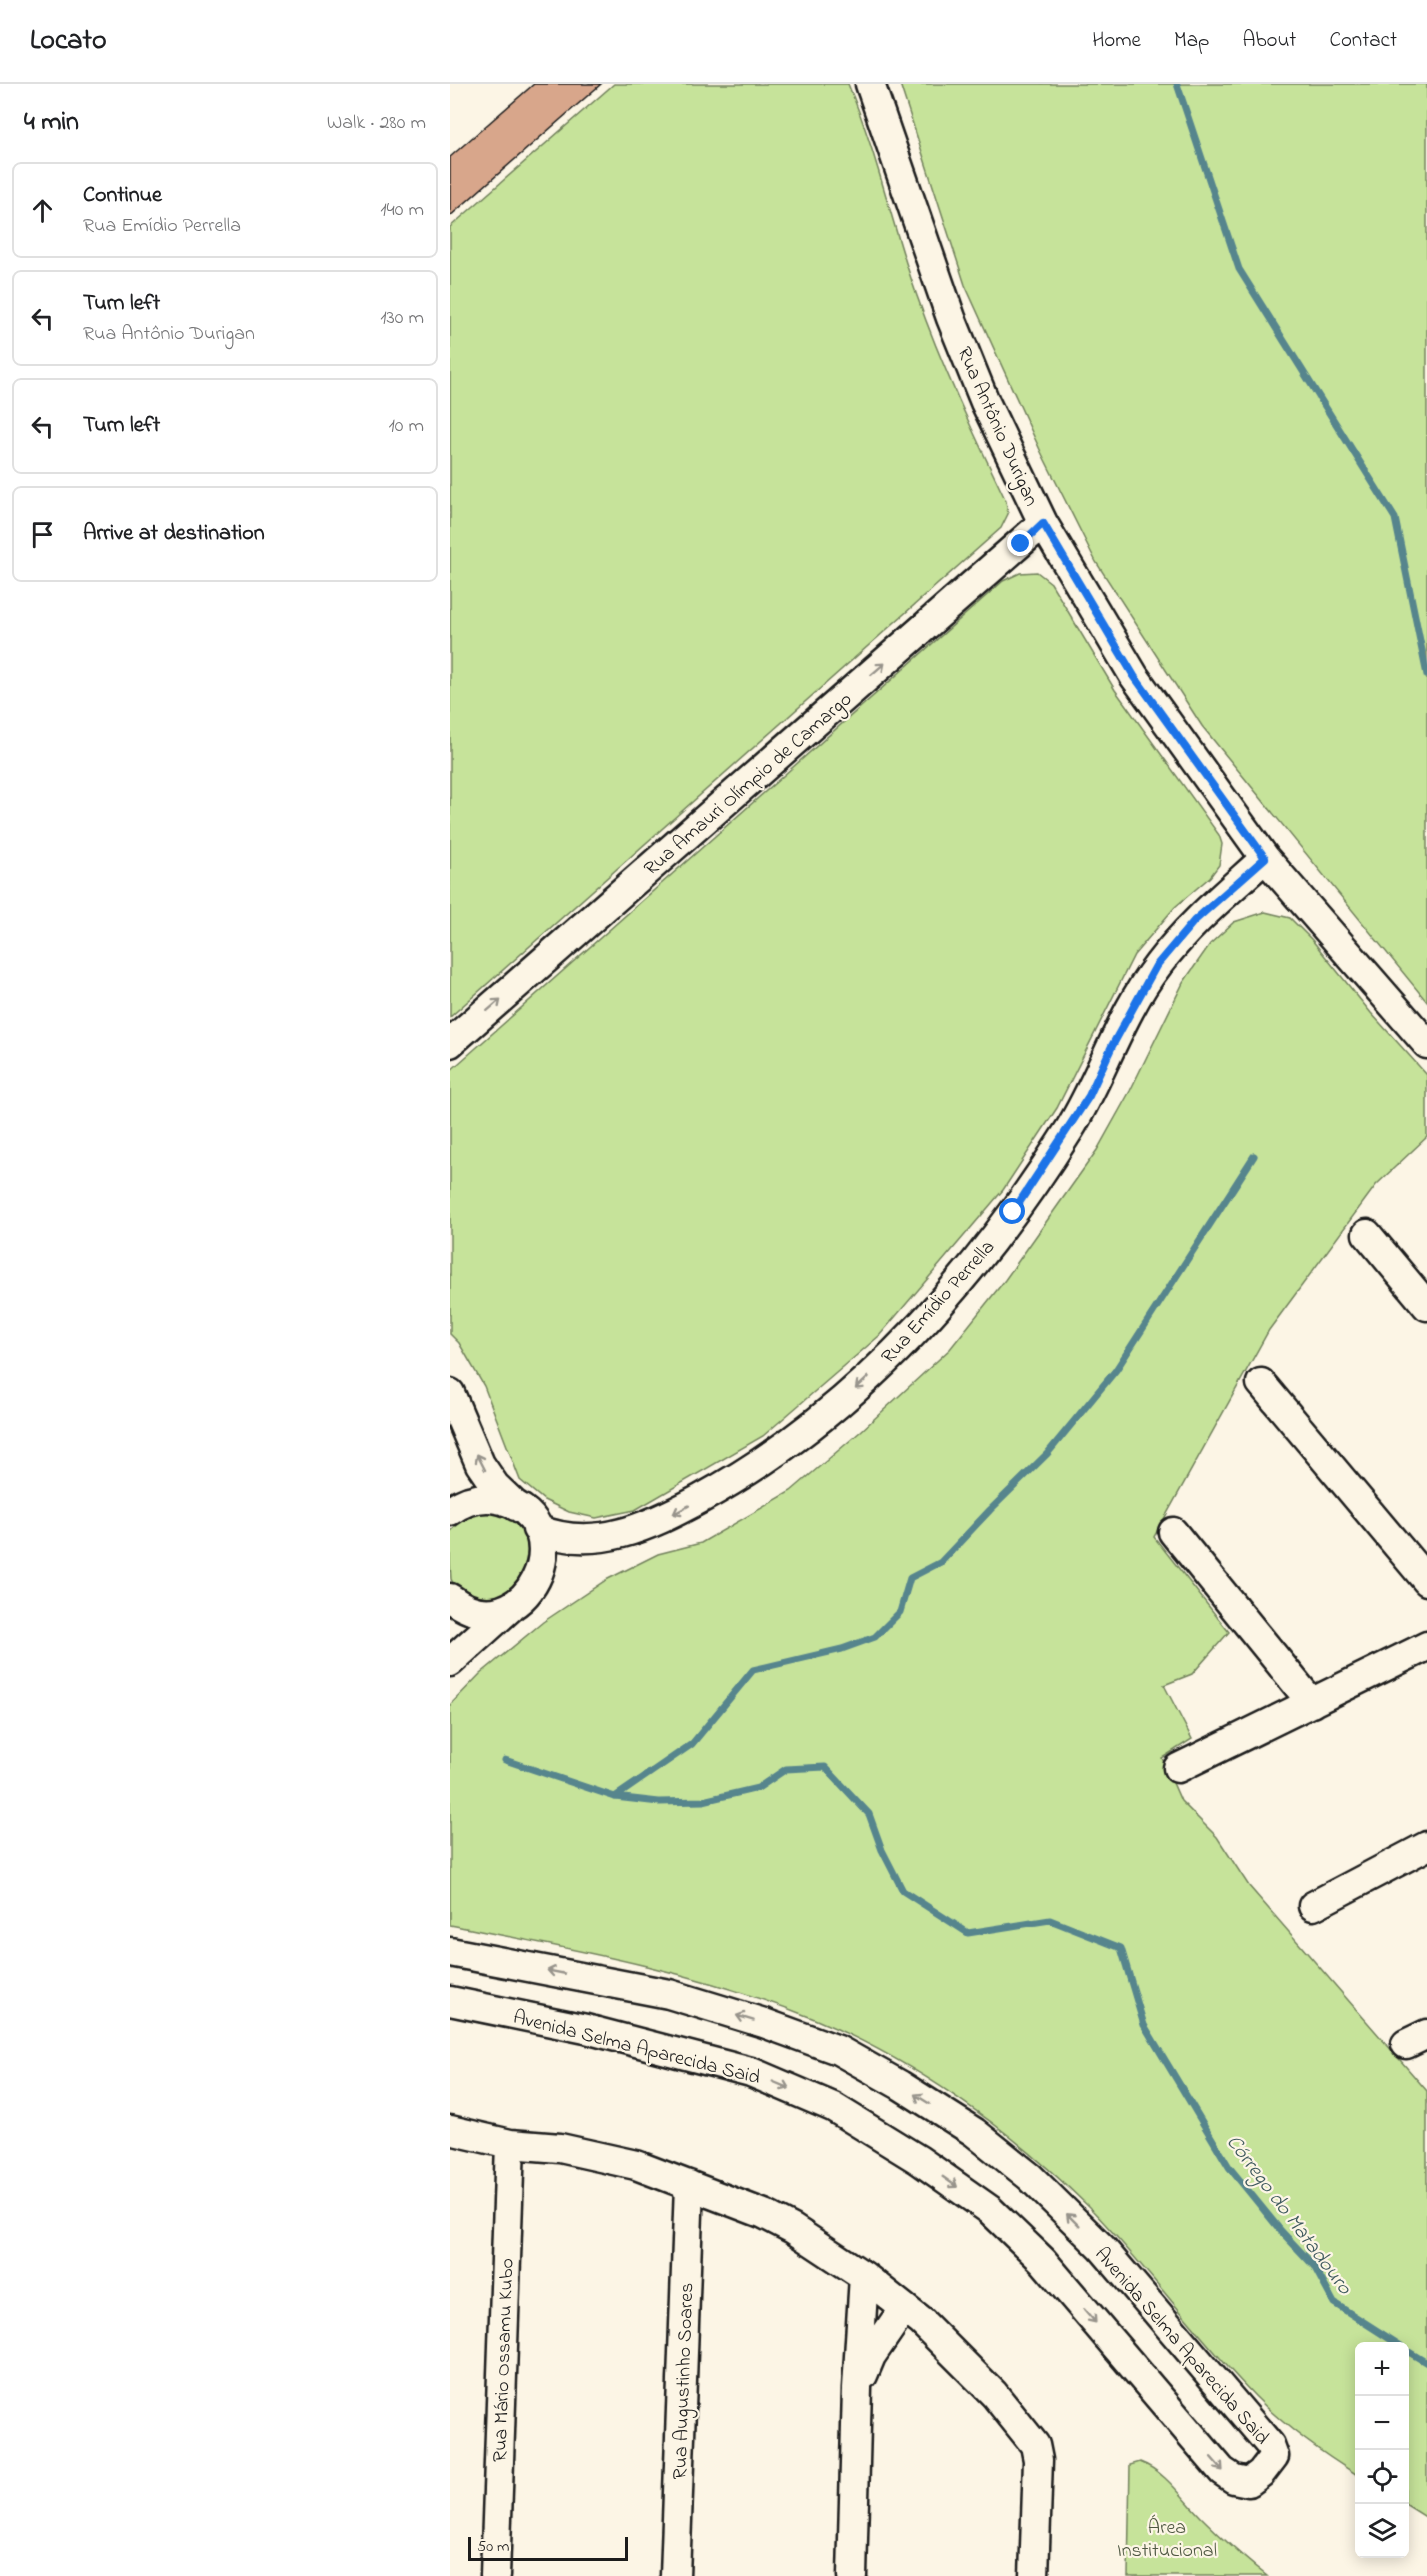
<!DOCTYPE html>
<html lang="en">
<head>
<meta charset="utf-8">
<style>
  body { margin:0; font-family:"Indie Flower",sans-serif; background:#f6f6f6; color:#202124 }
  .controls { position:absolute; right:18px; bottom:18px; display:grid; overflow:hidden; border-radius:9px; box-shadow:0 3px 15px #0003 }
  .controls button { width:54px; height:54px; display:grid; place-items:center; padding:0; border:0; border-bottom:2px solid #e0e0e0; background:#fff; color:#202124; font:30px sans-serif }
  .scale { position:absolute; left:18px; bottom:15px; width:160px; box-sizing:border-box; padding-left:6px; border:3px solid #1c1c1c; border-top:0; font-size:16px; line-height:21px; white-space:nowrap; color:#1c1c1c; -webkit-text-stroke:4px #fcf5e5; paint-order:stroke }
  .stop { position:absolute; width:18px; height:18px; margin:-14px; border:4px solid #1a73e8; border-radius:50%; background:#fff }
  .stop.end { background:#1a73e8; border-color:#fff; box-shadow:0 2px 6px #0008 }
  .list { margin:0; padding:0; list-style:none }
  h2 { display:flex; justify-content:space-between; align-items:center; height:78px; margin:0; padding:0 24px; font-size:26px }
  h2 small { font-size:20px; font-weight:400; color:#757577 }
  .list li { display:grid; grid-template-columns:39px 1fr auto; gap:18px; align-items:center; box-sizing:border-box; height:96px; margin:0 12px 12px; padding:0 12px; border:2px solid #e0e0e0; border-radius:9px }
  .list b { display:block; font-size:22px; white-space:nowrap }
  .list p { margin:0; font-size:20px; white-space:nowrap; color:#757577 }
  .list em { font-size:20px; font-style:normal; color:#757577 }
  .icon { flex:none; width:33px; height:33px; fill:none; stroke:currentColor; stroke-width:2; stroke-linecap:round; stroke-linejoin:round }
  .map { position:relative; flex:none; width:977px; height:2492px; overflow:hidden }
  header { display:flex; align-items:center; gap:36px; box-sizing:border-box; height:84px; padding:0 30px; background:#fff; border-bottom:2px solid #e0e0e0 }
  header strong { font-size:28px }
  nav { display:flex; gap:33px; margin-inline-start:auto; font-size:21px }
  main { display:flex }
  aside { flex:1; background:#fff }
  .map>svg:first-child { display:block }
  .green { fill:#c6e39a; stroke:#71805b; stroke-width:1.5 }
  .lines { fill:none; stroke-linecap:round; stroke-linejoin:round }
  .stream { stroke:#56858d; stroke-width:7 }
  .building { fill:#d8a68b; stroke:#1c1c1c; stroke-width:1.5 }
  .minor-casing { stroke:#1c1c1c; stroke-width:33 }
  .minor { stroke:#fcf5e5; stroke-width:28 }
  .oneway { stroke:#97938b }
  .route { stroke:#1a73e8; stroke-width:8 }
  .labels { text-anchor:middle; stroke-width:4.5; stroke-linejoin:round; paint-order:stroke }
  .street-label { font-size:20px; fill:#1c1c1c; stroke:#fcf5e5 }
  .park-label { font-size:20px; fill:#4f5842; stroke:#fcf5e5 }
  .water-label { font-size:21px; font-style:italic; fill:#3e595e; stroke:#fcf5e5 }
</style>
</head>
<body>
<header>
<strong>Locato</strong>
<nav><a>Home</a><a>Map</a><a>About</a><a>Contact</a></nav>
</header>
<main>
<aside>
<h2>4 min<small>Walk · 280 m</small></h2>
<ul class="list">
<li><svg class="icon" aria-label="ahead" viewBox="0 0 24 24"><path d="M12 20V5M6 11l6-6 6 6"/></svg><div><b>Continue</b><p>Rua Emídio Perrella</p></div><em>140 m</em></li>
<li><svg class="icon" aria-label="left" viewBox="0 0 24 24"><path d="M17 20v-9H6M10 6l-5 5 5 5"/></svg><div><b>Turn left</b><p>Rua Antônio Durigan</p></div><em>130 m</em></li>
<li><svg class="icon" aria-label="left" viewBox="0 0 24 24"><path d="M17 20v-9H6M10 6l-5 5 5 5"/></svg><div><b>Turn left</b></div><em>10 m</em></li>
<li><svg class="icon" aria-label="arrive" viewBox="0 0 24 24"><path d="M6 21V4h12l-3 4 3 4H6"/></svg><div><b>Arrive at destination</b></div></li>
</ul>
</aside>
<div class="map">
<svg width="977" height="2492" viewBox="0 0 977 2492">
  <rect width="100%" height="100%" fill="#fcf5e5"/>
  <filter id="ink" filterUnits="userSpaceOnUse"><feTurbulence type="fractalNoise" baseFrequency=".0167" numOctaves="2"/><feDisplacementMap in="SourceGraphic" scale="12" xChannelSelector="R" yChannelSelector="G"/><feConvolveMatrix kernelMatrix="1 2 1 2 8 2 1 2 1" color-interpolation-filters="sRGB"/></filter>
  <g filter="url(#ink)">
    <path class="green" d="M164 0H398C427 68 442 142 467 212 492 283 524 350 556 417L558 430 551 444 0 933V143Z
      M450 0H977V918L752 642 646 478 591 368 515 201Z
      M587 488 601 499 665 606 769 751 772 760 769 781 760 793 725 823 684 871 607 1024 553 1106 429 1252 313 1352 185 1426 146 1434 119 1428 94 1416 70 1396 34 1302 9 1259 0 1250V987L553 497 570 489Z
      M815 828 840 834 862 856 921 929 977 991V1053L926 1101 819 1246 704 1453 779 1548 742 1590 714 1601 742 1655 712 1674 731 1717 767 1753 799 1802 977 2007V2434L955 2420 954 2262H910L909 2392C872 2369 836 2344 805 2312 746 2252 697 2182 638 2122 560 2045 464 1976 362 1934 246 1887 122 1865 0 1841V1621L30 1590 93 1538 156 1496 208 1470 251 1459 341 1407 410 1348 500 1265 555 1196 647 1066 680 1007 733 899 760 860 784 838Z
      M29 1428C107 1425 84 1534 23 1511 14 1507 4 1504 1 1495 0 1485 0 1459 0 1448L17 1432Z
      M690 2378C715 2387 733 2415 751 2433 772 2454 794 2474 817 2492H678L680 2381Z"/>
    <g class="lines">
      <path class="stream" d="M727 0 789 185 945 434 977 591
        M55 1676 165 1713 209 1718 253 1717 308 1704 336 1685 375 1683 419 1730 432 1766 453 1807 518 1849 600 1836 671 1864 694 1941 779 2083 831 2147 864 2182 884 2219 951 2262
        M165 1713 242 1660 303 1586 392 1565 425 1553 450 1528 460 1494 491 1478 540 1426 597 1370 666 1286 804 1072
        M954 2265 977 2279"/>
    </g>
    <path class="building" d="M84 0H151L0 132V73Z"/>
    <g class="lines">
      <defs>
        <path id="minor" d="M420 0 501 234 535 318 593 439 684 592 815 774 977 960
          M0 959 593 439
          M917 1150 977 1222
          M811 1299 977 1497
          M0 1309 30 1380 45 1402 66 1422
          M0 1427C15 1416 33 1411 52 1416 137 1439 74 1572 0 1514
          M87 1445C145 1469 200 1442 250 1415 405 1331 526 1194 619 1046 652 993 670 930 708 881 739 840 778 808 815 774
          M723 1448 862 1619
          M0 1578 61 1523
          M728 1684 977 1562
          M863 1822 977 1762
          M0 1868 219 1910 314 1939 388 1966 450 2001 524 2048 580 2093 652 2164 820 2361 824 2372 811 2389 799 2398 784 2395 772 2387 593 2177 540 2126 469 2076 383 2023 301 1988 136 1945 0 1917
          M956 1960 977 1950
          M0 2046 60 2060 110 2064 186 2081 314 2130 343 2145 414 2192 472 2238 544 2310 585 2361 588 2376 584 2492
          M413 2291 421 2272 454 2224
          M45 2492 60 2060
          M225 2492 239 2101
          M402 2492 407 2304 414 2192"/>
      </defs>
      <use href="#minor" class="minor-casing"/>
      <use href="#minor" class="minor"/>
    </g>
    <defs><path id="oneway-shaft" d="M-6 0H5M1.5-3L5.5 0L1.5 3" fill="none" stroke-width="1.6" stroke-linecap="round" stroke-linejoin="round" transform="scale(1.5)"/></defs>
    <g class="oneway">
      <use href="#oneway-shaft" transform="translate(428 585) rotate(-41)"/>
      <use href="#oneway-shaft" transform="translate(44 921) rotate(-41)"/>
      <use href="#oneway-shaft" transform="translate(412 1299) rotate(137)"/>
      <use href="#oneway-shaft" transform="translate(31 1378) rotate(-117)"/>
      <use href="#oneway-shaft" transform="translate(231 1426) rotate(151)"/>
      <use href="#oneway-shaft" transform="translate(106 1888) rotate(-169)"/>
      <use href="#oneway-shaft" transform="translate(295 1934) rotate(-163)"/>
      <use href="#oneway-shaft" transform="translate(331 2001) rotate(23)"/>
      <use href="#oneway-shaft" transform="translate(472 2015) rotate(-148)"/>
      <use href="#oneway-shaft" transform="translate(500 2098) rotate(35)"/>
      <use href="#oneway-shaft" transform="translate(623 2136) rotate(-135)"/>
      <use href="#oneway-shaft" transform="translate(640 2232) rotate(49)"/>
      <use href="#oneway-shaft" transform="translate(767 2380) rotate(49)"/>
    </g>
  </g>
  <g class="lines" filter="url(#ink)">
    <path class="route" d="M563 1128 639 1012 662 962 706 882 744 837 815 774 684 592 593 439 571 460"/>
  </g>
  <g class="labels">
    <g class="street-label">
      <text transform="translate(549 342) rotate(66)" y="7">Rua Antônio Durigan</text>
      <text transform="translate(297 699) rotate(-41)" y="7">Rua Amauri Olímpio de Camargo</text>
      <text transform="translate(487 1217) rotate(-48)" y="7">Rua Emídio Perrella</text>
      <text transform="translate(187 1962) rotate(14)" y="7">Avenida Selma Aparecida Said</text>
      <text transform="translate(733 2261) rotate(49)" y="7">Avenida Selma Aparecida Said</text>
      <text transform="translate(52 2276) rotate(-88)" y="7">Rua Mário Ossamu Kubo</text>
      <text transform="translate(232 2297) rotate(-88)" y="7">Rua Augustinho Soares</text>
    </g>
    <g class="park-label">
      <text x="717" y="2449">Área<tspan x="717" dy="23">Institucional</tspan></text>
    </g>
    <g class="water-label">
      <text transform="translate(840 2130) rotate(53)" y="7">Córrego do Matadouro</text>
    </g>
  </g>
</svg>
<div class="controls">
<button>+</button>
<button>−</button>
<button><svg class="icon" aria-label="locate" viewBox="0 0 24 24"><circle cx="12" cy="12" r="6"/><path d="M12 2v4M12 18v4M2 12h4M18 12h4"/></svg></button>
<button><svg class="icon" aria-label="layers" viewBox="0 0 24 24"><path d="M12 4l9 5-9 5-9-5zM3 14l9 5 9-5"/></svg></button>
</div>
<div class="scale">50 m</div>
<div class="stop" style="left:563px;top:1128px"></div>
<div class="stop end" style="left:571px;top:460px"></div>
</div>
</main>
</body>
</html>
